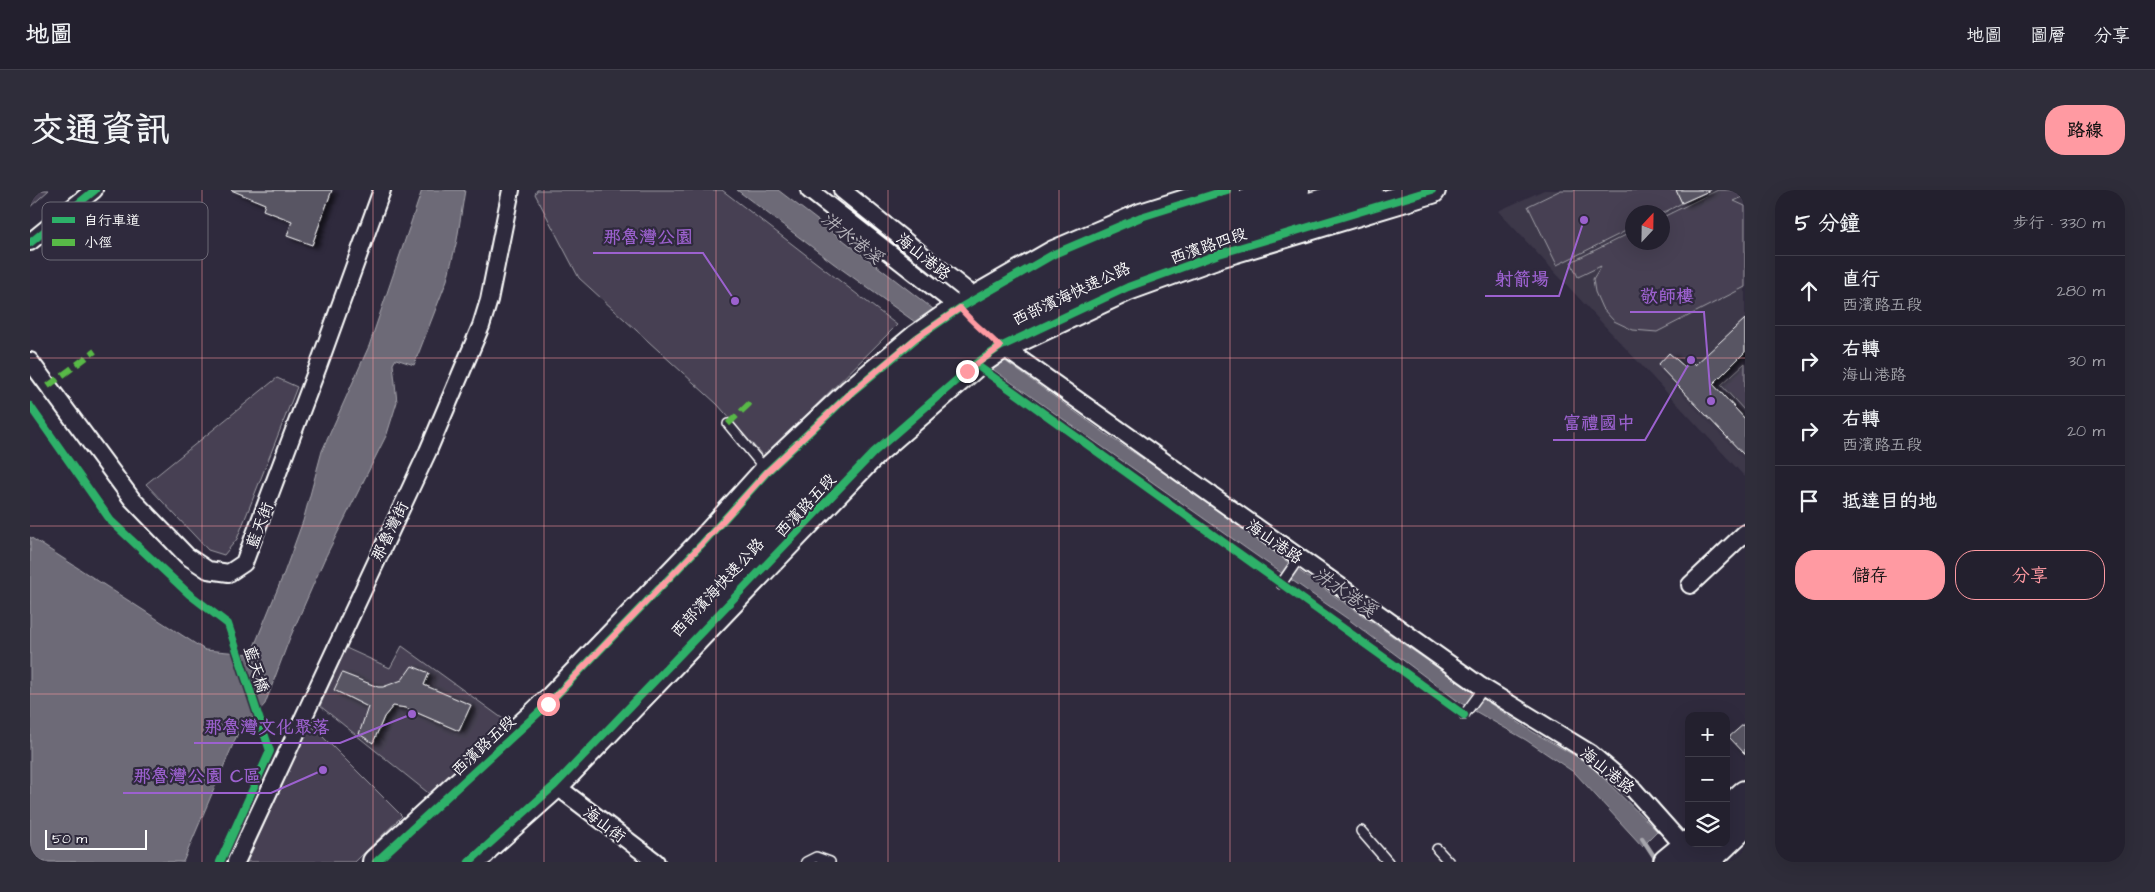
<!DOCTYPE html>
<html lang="zh-TW">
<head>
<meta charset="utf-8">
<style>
  body { margin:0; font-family:"Architects Daughter","LXGW WenKai TC",sans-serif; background:#2f2d3a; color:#f1f3f6 }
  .controls { position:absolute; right:15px; bottom:15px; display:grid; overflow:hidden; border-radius:10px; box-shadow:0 5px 20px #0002 }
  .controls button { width:45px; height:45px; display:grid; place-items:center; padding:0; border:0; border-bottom:1px solid #403e4a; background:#23202e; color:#f1f3f6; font:25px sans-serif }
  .compass { position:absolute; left:1595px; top:15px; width:45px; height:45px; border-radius:50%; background:#23202e; box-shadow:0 5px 20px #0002; rotate:22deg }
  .scale { position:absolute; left:15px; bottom:12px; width:102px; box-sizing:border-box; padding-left:5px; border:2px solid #fff; border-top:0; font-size:14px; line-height:18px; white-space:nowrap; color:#fff; -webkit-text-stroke:4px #2f2a3d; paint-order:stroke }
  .stop { position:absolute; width:15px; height:15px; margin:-11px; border:4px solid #ff9aa2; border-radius:50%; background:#fff }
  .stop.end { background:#ff9aa2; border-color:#fff; box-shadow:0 1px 5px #0008 }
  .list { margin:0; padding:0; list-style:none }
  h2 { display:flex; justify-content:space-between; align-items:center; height:65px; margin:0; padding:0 20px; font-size:21px }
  h2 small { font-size:16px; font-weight:400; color:#a3a3aa }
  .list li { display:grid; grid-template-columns:32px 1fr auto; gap:15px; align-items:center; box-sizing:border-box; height:70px; padding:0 20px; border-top:1px solid #403e4a }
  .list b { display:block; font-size:19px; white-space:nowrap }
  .list p { margin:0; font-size:16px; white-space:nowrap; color:#a3a3aa }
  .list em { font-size:16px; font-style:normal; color:#a3a3aa }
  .actions { display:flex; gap:10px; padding:15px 20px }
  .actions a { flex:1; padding:11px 0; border:1px solid #ff9aa2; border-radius:20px; text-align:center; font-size:18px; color:#ff9aa2 }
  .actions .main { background:#ff9aa2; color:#111 }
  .icon { flex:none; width:28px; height:28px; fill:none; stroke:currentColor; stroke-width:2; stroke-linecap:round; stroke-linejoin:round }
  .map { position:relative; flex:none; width:1715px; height:672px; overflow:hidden; border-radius:20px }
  header { display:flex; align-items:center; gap:30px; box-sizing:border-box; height:70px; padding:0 25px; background:#23202e; border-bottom:1px solid #403e4a }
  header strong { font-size:24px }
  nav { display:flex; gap:28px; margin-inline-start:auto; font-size:18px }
  .intro { display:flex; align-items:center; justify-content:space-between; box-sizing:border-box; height:120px; padding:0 30px }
  h1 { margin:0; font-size:35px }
  .button { padding:12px 22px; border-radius:20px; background:#ff9aa2; color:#111; font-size:18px; font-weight:700 }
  main { display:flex; gap:30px; padding:0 30px }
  aside { flex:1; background:#23202e; border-radius:20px; box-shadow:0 5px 20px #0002 }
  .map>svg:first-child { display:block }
  .built { fill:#3c3749; fill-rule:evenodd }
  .green { fill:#464152; stroke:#a2a0a8 }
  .water { fill:#6d6a77; stroke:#a7a6ad }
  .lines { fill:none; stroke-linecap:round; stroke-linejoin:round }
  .stream { stroke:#a7a6ad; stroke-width:4.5 }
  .building { fill:#595564; stroke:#fff; filter:url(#shadow) }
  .service-casing { stroke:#fff; stroke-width:12 }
  .minor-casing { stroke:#fff; stroke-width:20 }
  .primary-casing { stroke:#fff; stroke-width:30 }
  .trunk-casing { stroke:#fff; stroke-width:31 }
  .service { stroke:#2f2a3d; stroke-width:9 }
  .minor { stroke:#2f2a3d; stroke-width:16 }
  .primary { stroke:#2f2a3d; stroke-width:26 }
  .trunk { stroke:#2f2a3d; stroke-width:28 }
  .quiet { stroke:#58b947; stroke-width:6; stroke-dasharray:12 6; stroke-linecap:butt }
  .cycleway-casing { stroke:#2f2a3d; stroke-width:11 }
  .cycleway { stroke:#2db169; stroke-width:8 }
  .route { stroke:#ff9aa2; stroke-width:6 }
  .grid { fill:none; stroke:#ff9aa2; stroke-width:1; stroke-opacity:0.55 }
  .labels { text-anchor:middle; stroke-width:4.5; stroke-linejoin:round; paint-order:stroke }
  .street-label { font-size:16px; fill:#fff; stroke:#2f2a3d }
  .water-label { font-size:18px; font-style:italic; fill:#b6b4bb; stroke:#2f2a3d }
  .key { fill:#2f2a3d; stroke:#6d6a77; stroke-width:1 }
  .key-label { font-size:14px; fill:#fff }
  .leader { fill:none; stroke:#9c61cf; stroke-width:2 }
  .callout-dot { fill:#9c61cf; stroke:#2f2a3d; stroke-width:2 }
  .callout-label { font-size:18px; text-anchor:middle; font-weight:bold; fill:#9c61cf; stroke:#2f2a3d; stroke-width:4.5; stroke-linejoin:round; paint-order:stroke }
</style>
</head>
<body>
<header>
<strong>地圖</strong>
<nav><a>地圖</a><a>圖層</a><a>分享</a></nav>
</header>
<div class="intro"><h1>交通資訊</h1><a class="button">路線</a></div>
<main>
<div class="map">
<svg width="1715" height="672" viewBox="0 0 1715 672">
  <defs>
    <filter id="shadow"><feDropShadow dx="5.5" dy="3" stdDeviation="2.5" flood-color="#0009"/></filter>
  </defs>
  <rect width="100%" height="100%" fill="#2f2a3d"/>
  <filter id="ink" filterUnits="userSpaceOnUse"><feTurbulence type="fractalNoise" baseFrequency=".02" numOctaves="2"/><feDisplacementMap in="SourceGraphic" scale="10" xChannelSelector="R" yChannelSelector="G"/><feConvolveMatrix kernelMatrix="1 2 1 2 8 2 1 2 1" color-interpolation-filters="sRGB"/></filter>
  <g filter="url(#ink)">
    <path class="built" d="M1514 0H1715V287L1468 21ZM1602 22H1632V52H1602Z"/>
    <path class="green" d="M0 0H19L0 17Z
      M507 0H692L867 135 734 267 687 214 549 88 505 4Z
      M1531 0H1646L1652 13 1633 23 1602 22V38L1527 75 1498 16Z
      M1688 0H1715V6L1704 11 1715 16V97L1627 142 1603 140 1584 131 1572 118 1565 102 1563 89 1571 76 1548 87 1541 72 1602 42V52H1632L1633 27Z
      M1715 173V221L1691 195Z
      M247 188 267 197 207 349 194 365 178 360 116 294Z
      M372 456 476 531 402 606 290 516 316 458 360 478Z
      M280 534 372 626 325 672H217Z"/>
    <path class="water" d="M392 0H435L427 50 417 90 384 175 366 169 363 174 367 212 357 244 294 370 259 450 235 514 207 545 153 672H0V347L175 460 221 464 254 383 273 331 292 261 339 156Z
      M707 0H748L907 122 1083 249 1165 303 1283 391 1438 499 1503 542 1558 573 1627 641 1612 656 1545 583 1496 550 1429 512 1318 429 1224 364 965 181 885 132 803 73Z"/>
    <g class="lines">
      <path class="stream" d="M1612 648 1627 671"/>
    </g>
    <path class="building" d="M201 0H302L282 55 257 46 262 31 233 20 235 14Z
      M1646 0H1681L1652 13Z
      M1715 129V162L1683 194 1715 229V266L1628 175 1639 163 1655 177 1661 171 1665 175Z
      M382 476 399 483 394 495 441 515 429 541 376 518 363 516 354 527 343 553 329 544 338 517 304 500 312 483 348 497H353L372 490Z
      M1715 533V564L1699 547Z"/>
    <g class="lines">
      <defs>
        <path id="service" d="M698 234 736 280
          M1251 394 1269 368
          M1434 525 1454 498
          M1331 641 1358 672
          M1407 659 1419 672
          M776 672 786 667 800 672"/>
        <path id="minor" d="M779 0 930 118 935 124
          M812 0 947 109 951 115
          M0 52 64 0
          M966 152 1449 495 1560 563 1604 600 1661 664
          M0 171 102 309 157 366 178 380 199 383 214 373 289 174 352 0
          M1660 395 1715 343
          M525 595 626 672
          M206 672 398 261 451 136 459 110 481 0"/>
        <path id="primary" d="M1696 621 1715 604
          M1696 652 1715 634
          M346 672 518 514 672 354 737 282 822 202 887 148 930 118 1024 64 1111 27 1197 0
          M439 672 525 595 844 262 945 174 970 157 1098 97 1189 64 1402 0
          M1637 672 1660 653
          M1675 672 1695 653"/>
        <path id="trunk" d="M466 569 518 514
          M378 672 426 632 537 524 754 294 823 226 940 131 996 100 1084 60 1186 23 1265 0
          M411 672 552 539 777 301 845 232 957 143 1095 77 1192 43 1338 0
          M437 672 452 661"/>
      </defs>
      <use href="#service" class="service-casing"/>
      <use href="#minor" class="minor-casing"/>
      <use href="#primary" class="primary-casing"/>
      <use href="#trunk" class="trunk-casing"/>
      <use href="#service" class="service"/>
      <use href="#minor" class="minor"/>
      <use href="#primary" class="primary"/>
      <use href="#trunk" class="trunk"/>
      <path class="quiet" d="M18 196 65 161
        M698 234 720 213"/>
      <defs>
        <path id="cycleway" d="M0 53 65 0
          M945 174 1434 525
          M0 216 81 331 159 404 198 434 240 561 190 672
          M346 672 518 514 672 354 737 282 822 202 887 148 930 118 1024 64 1111 27 1197 0
          M439 672 525 595 844 262 945 174 970 157 1098 97 1189 64 1402 0"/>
      </defs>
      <use href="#cycleway" class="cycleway-casing"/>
      <use href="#cycleway" class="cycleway"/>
    </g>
  </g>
  <g class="lines" filter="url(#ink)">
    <path class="route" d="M518 514 672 354 737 282 822 202 886 148 930 118C942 133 957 143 970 157L937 181"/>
  </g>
  <path class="grid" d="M172 0V672M343 0V672M514 0V672M686 0V672M858 0V672M1029 0V672M1200 0V672M1372 0V672M1544 0V672M0 168H1715M0 336H1715M0 504H1715"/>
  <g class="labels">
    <g class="street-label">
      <text transform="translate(1178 55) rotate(-19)" y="6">西濱路四段</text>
      <text transform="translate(894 66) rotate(39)" y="6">海山港路</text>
      <text transform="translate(1041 103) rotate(-25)" y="6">西部濱海快速公路</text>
      <text transform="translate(775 315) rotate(-47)" y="6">西濱路五段</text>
      <text transform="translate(229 335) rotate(-69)" y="6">藍天街</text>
      <text transform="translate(359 341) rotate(-64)" y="6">那魯灣街</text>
      <text transform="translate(1245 351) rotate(35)" y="6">海山港路</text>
      <text transform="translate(687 397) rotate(-47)" y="6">西部濱海快速公路</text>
      <text transform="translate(227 479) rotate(72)" y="6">藍天橋</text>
      <text transform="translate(453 555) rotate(-43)" y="6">西濱路五段</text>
      <text transform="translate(1578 580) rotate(39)" y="6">海山港路</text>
      <text transform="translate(575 634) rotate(37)" y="6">海山街</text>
    </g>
    <g class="water-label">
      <text transform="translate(822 48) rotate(38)" y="6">汫水港溪</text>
      <text transform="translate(1315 402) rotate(35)" y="6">汫水港溪</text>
    </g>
  </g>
  <rect x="12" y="12" width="166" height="58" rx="8" class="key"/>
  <rect x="22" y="27" width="23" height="6" fill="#2db169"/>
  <rect x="22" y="49" width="23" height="7" fill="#58b947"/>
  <g class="key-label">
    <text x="54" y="35">自行車道</text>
    <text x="54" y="57">小徑</text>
  </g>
  <path class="leader" d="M705 111L673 63H563M1554 30L1529 106H1455M1681 211L1674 122H1600M1661 170L1615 250H1523M382 524L310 553H164M293 580L241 603H93"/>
  <g class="callout-dot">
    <circle cx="705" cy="111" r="5"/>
    <circle cx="1554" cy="30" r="5"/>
    <circle cx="1681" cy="211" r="5"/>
    <circle cx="1661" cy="170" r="5"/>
    <circle cx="382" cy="524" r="5"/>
    <circle cx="293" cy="580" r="5"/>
  </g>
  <g class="callout-label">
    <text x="618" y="53">那魯灣公園</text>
    <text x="1492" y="95">射箭場</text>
    <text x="1637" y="112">敬師樓</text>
    <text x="1569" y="239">富禮國中</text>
    <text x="237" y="543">那魯灣文化聚落</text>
    <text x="167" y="592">那魯灣公園 C區</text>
  </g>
</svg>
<div class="controls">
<button>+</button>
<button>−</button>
<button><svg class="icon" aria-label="layers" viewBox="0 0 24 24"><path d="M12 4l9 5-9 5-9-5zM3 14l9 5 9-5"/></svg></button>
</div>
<svg class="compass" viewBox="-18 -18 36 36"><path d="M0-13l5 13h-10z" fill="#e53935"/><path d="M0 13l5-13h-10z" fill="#a3a3aa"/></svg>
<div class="scale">50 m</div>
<div class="stop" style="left:518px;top:514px"></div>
<div class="stop end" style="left:937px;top:181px"></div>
</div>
<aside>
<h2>5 分鐘<small>步行 · 330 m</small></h2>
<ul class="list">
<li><svg class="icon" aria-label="ahead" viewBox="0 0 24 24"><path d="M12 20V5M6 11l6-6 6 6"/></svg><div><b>直行</b><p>西濱路五段</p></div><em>280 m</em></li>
<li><svg class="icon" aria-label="right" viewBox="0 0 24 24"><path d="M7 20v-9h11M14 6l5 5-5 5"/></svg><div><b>右轉</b><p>海山港路</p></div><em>30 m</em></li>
<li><svg class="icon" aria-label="right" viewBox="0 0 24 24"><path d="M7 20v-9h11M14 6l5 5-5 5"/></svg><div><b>右轉</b><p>西濱路五段</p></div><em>20 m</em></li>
<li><svg class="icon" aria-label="arrive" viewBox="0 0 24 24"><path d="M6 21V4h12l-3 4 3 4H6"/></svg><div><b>抵達目的地</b></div></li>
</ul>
<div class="actions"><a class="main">儲存</a><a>分享</a></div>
</aside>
</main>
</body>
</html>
